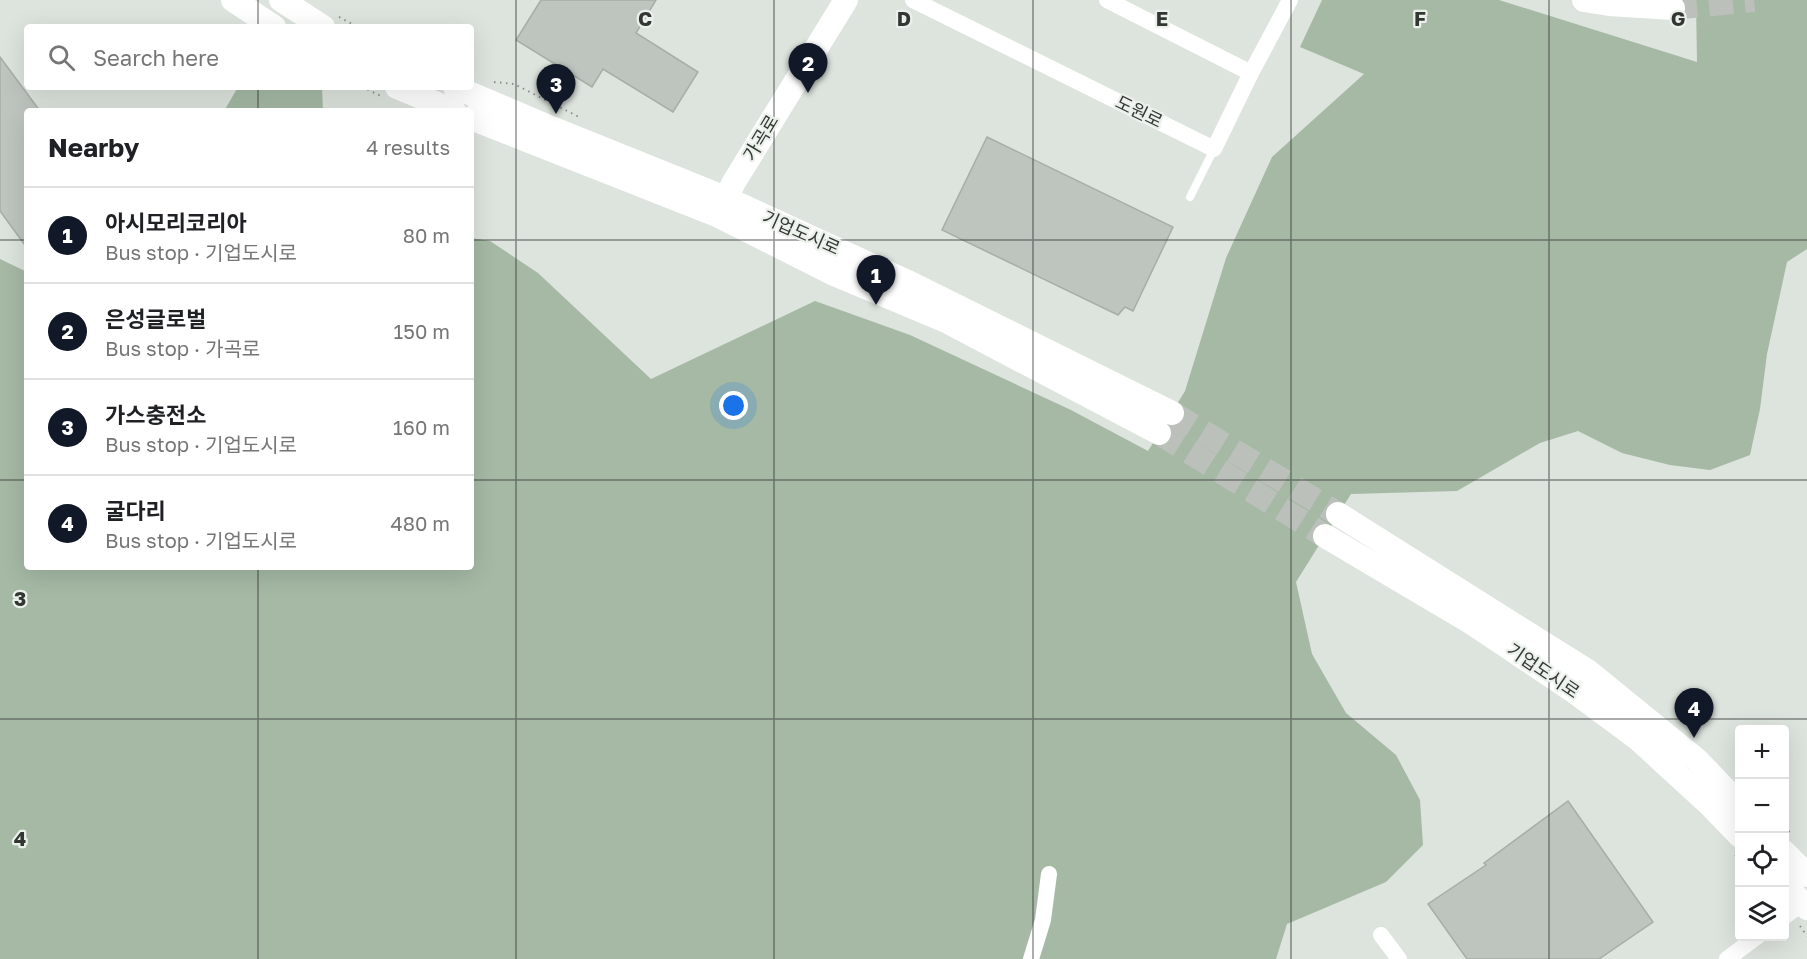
<!DOCTYPE html>
<html lang="en">
<head>
<meta charset="utf-8">
<style>
  body { margin:0; font-family:"Golos Text","Noto Sans KR",sans-serif; background:#f6f6f6; color:#202124 }
  .controls { position:absolute; right:18px; bottom:18px; display:grid; overflow:hidden; border-radius:6px; box-shadow:0 6px 24px #0002 }
  .controls button { width:54px; height:54px; display:grid; place-items:center; padding:0; border:0; border-bottom:2px solid #e0e0e0; background:#fff; color:#202124; font:30px sans-serif }
  .you { position:absolute; left:734px; top:406px; width:21px; height:21px; margin:-15px; border:4px solid #fff; border-radius:50%; background:#1a73e8; box-shadow:0 0 0 9px #1a73e833 }
  .badge { display:grid; place-items:center; width:39px; height:39px; border-radius:50%; background:#111827; color:#fff; font-size:20px; font-weight:700 }
  .pin { position:absolute; translate:-50% -50px; filter:drop-shadow(0 2px 3px #0008) }
  .pin::after { content:''; position:absolute; top:32px; width:21px; height:18px; background:inherit; clip-path:polygon(0 0,100% 0,50% 100%) }
  .list { margin:0; padding:0; list-style:none }
  h2 { display:flex; justify-content:space-between; align-items:center; height:78px; margin:0; padding:0 24px; font-size:26px }
  h2 small { font-size:20px; font-weight:400; color:#757577 }
  .list li { display:grid; grid-template-columns:39px 1fr auto; gap:18px; align-items:center; box-sizing:border-box; height:96px; padding:0 24px; border-top:2px solid #e0e0e0 }
  .list b { display:block; font-size:22px; white-space:nowrap }
  .list p { margin:0; font-size:20px; white-space:nowrap; color:#757577 }
  .list em { font-size:20px; font-style:normal; color:#757577 }
  .icon { flex:none; width:33px; height:33px; fill:none; stroke:currentColor; stroke-width:2; stroke-linecap:round; stroke-linejoin:round }
  .map { position:relative; flex:none; width:1807px; height:959px; overflow:hidden }
  .search { position:absolute; background:#fff; box-shadow:0 6px 24px #0002; left:24px; top:24px; width:450px; height:66px; display:flex; align-items:center; gap:15px; box-sizing:border-box; padding:0 21px; border-radius:6px; color:#757577; font-size:22px }
  .panel { position:absolute; background:#fff; box-shadow:0 6px 24px #0002; left:24px; top:108px; width:450px; height:462px; border-radius:6px }
  .map>svg:first-child { display:block }
  .green { fill:#a5b9a5 }
  .building { fill:#bec4be; stroke:#a7ada7; stroke-width:1.5 }
  .lines { fill:none; stroke-linecap:round; stroke-linejoin:round }
  .secondary-tunnel { stroke:#bbc0bb; stroke-width:24; stroke-dasharray:24 12; stroke-linecap:butt }
  .path { stroke:#8c908c; stroke-width:2; stroke-dasharray:1.5 4.5; stroke-linecap:butt }
  .lane { stroke:#fff; stroke-width:8 }
  .street { stroke:#fff; stroke-width:16 }
  .secondary { stroke:#fff; stroke-width:24 }
  .grid { fill:none; stroke:#343634; stroke-width:1.5; stroke-opacity:0.55 }
  .labels { text-anchor:middle; stroke-width:4.5; stroke-linejoin:round; paint-order:stroke }
  .street-label { font-size:18px; fill:#343634; stroke:#eaf0ea }
  .grid-label { font-size:20px; text-anchor:middle; font-weight:bold; fill:#343634; stroke:#eaf0ea; stroke-width:4.5; stroke-linejoin:round; paint-order:stroke }
</style>
</head>
<body>
<div class="map">
<svg width="1807" height="959" viewBox="0 0 1807 959">
  <rect width="100%" height="100%" fill="#dde3dd"/>
  <path class="green" d="M1322 0H1499L1697 62 1696 0H1807V249L1787 262 1767 354 1760 409 1750 455 1710 470 1670 465 1622 453 1578 431 1540 443 1457 491 1351 494 1296 582 1312 654 1346 713 1396 755 1420 800 1423 845 1386 882 1287 924 1276 959H0V259L27 272V567H471V238L490 241 538 273 651 379 815 301 910 335 1071 410 1148 451 1185 391 1226 258 1272 157 1364 74 1300 47Z
    M238 87H319L322 89 323 111H224Z"/>
  <path class="building" d="M541 0H656L636 33 698 72 673 112 603 69 592 87 516 40Z
    M0 57 40 111H27V248L0 211Z
    M987 137 1173 227 1133 311 1125 307 1118 315 942 230Z
    M1568 801 1653 922 1599 959H1467L1428 904 1486 865 1484 863Z"/>
  <g class="lines">
    <path class="secondary-tunnel" d="M1673 8 1754 0
      M1172 413 1338 514
      M1159 433 1325 536"/>
    <path class="path" d="M339 17 358 27
      M494 82 514 84 579 117
      M362 87 381 96
      M1784 827 1792 834
      M1735 855 1740 860
      M1800 926 1807 936"/>
    <path class="lane" d="M1190 197 1214 149"/>
    <path class="street" d="M913 0 1214 149 1251 73 1290 0
      M1107 0 1251 73
      M1784 917 1803 903
      M1381 935 1399 959
      M1031 959 1043 920 1049 874
      M1727 959 1758 936"/>
    <path class="secondary" d="M233 0 274 27
      M281 0 323 27
      M1584 0 1609 4 1673 8
      M397 87 454 111
      M455 87 544 125 725 198 912 284 1172 413
      M471 118 717 215 834 274 946 321 1159 433
      M718 213 734 182 846 0
      M1338 514 1589 672 1697 760 1740 805
      M1325 536 1472 623 1575 692 1637 738 1709 804 1740 836
      M1784 852 1807 875
      M1784 884 1807 908"/>
  </g>
  <path class="grid" d="M258 0V27M516 0V959M774 0V959M1033 0V959M1291 0V959M1549 0V959M258 87V111M0 240H27M471 240H1807M0 480H27M471 480H1807M258 567V959M0 719H1807"/>
  <g class="labels">
    <g class="street-label">
      <text transform="translate(1139 112) rotate(26)" y="6">도원로</text>
      <text transform="translate(761 138) rotate(-59)" y="6">가곡로</text>
      <text transform="translate(801 233) rotate(24)" y="6">기업도시로</text>
      <text transform="translate(1543 671) rotate(34)" y="6">기업도시로</text>
    </g>
  </g>
  <g class="grid-label">
    <text x="645" y="26">C</text>
    <text x="904" y="26">D</text>
    <text x="1162" y="26">E</text>
    <text x="1420" y="26">F</text>
    <text x="1678" y="26">G</text>
    <text x="20" y="606">3</text>
    <text x="20" y="846">4</text>
  </g>
</svg>
<div class="controls">
<button>+</button>
<button>−</button>
<button><svg class="icon" aria-label="locate" viewBox="0 0 24 24"><circle cx="12" cy="12" r="6"/><path d="M12 2v4M12 18v4M2 12h4M18 12h4"/></svg></button>
<button><svg class="icon" aria-label="layers" viewBox="0 0 24 24"><path d="M12 4l9 5-9 5-9-5zM3 14l9 5 9-5"/></svg></button>
</div>
<div class="you"></div>
<div class="pin badge" style="left:876px;top:305px">1</div>
<div class="pin badge" style="left:808px;top:93px">2</div>
<div class="pin badge" style="left:556px;top:114px">3</div>
<div class="pin badge" style="left:1694px;top:738px">4</div>
<div class="search"><svg class="icon" aria-label="search" viewBox="0 0 24 24"><circle cx="10" cy="10" r="6"/><path d="M15 15l6 6"/></svg>Search here</div>
<section class="panel">
<h2>Nearby<small>4 results</small></h2>
<ul class="list">
<li><span class="badge">1</span><div><b>아시모리코리아</b><p>Bus stop · 기업도시로</p></div><em>80 m</em></li>
<li><span class="badge">2</span><div><b>은성글로벌</b><p>Bus stop · 가곡로</p></div><em>150 m</em></li>
<li><span class="badge">3</span><div><b>가스충전소</b><p>Bus stop · 기업도시로</p></div><em>160 m</em></li>
<li><span class="badge">4</span><div><b>굴다리</b><p>Bus stop · 기업도시로</p></div><em>480 m</em></li>
</ul>
</section>
</div>
</body>
</html>
